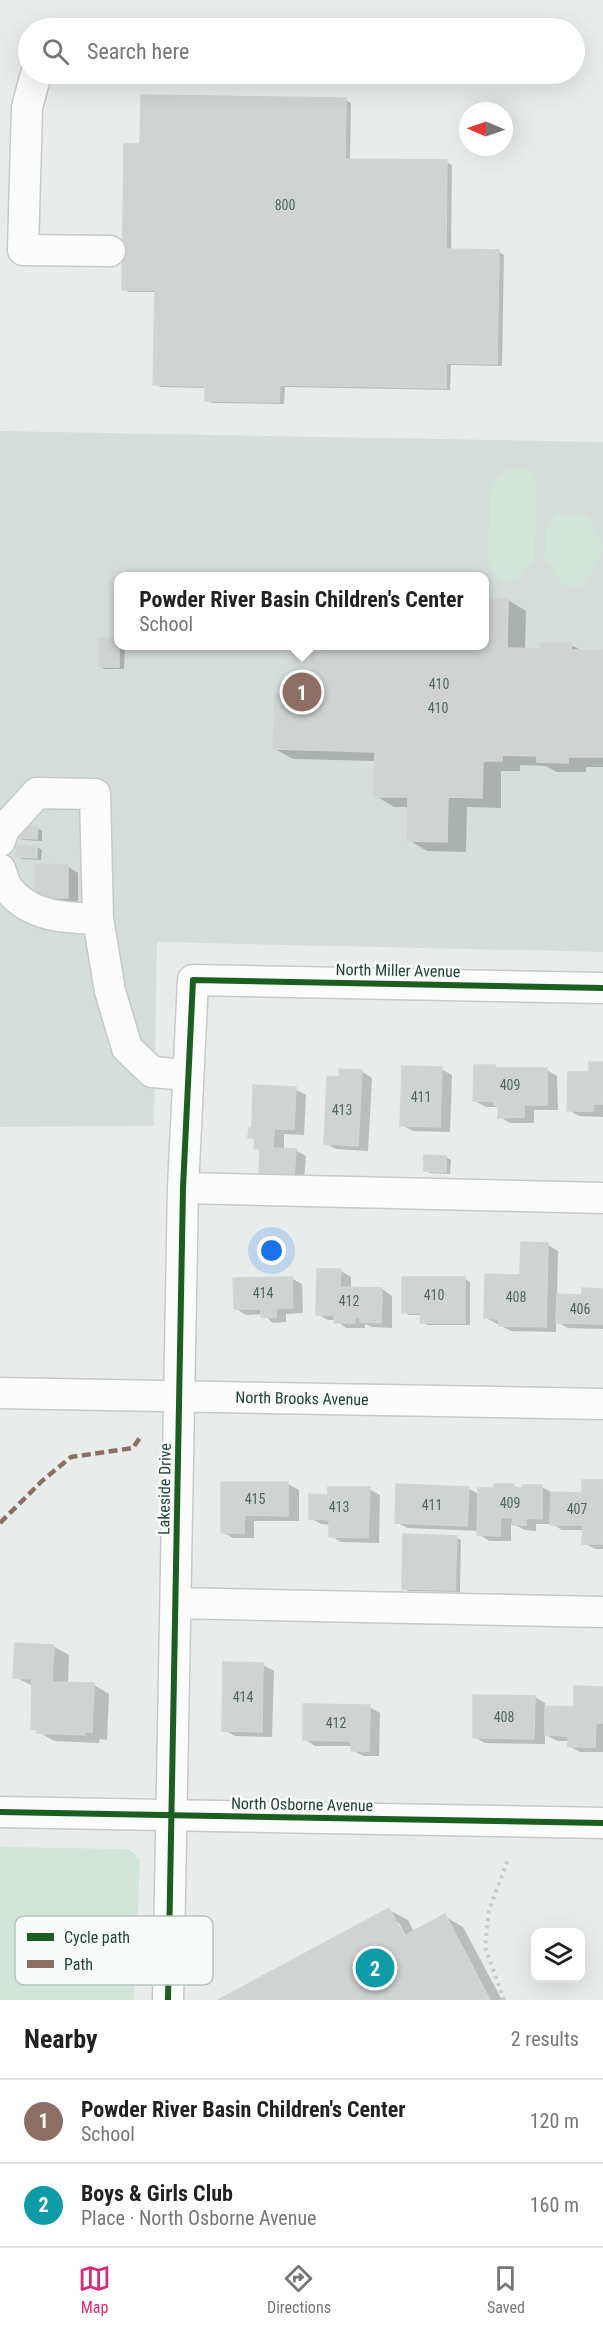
<!DOCTYPE html>
<html lang="en">
<head>
<meta charset="utf-8">
<style>
  body { margin:0; font-family:"Roboto Condensed",sans-serif; background:#f2f2f2; color:#222 }
  .controls { position:absolute; right:18px; bottom:18px; display:grid; overflow:hidden; border-radius:12px; box-shadow:0 6px 24px #0002 }
  .controls button { width:54px; height:54px; display:grid; place-items:center; padding:0; border:0; border-bottom:2px solid #e0e0e0; background:#fff; color:#222; font:30px sans-serif }
  .compass { position:absolute; left:459px; top:102px; width:54px; height:54px; border-radius:50%; background:#fff; box-shadow:0 6px 24px #0002; rotate:272deg }
  .you { position:absolute; left:272px; top:1251px; width:21px; height:21px; margin:-15px; border:4px solid #fff; border-radius:50%; background:#1a73e8; box-shadow:0 0 0 9px #1a73e833 }
  .badge { display:grid; place-items:center; width:39px; height:39px; border-radius:50%; background:#db2777; color:#fff; font-size:20px; font-weight:700 }
  .pin { position:absolute; translate:-50% -50%; border:3px solid #fff; box-shadow:0 2px 6px #0006 }
  .popup { position:absolute; left:114px; top:572px; width:375px; height:78px; box-sizing:border-box; display:grid; place-content:center; border-radius:12px; background:#fff; filter:drop-shadow(0 2px 4px #0005); font-size:20px; white-space:nowrap; color:#767676 }
  .popup b { font-size:22px; color:#222 }
  .popup::after { content:''; position:absolute; left:50%; top:100%; margin-left:-12px; border:12px solid transparent; border-top-color:#fff }
  .list { margin:0; padding:0; list-style:none }
  h2 { display:flex; justify-content:space-between; align-items:center; height:78px; margin:0; padding:0 24px; font-size:26px }
  h2 small { font-size:20px; font-weight:400; color:#767676 }
  .list li { display:grid; grid-template-columns:39px 1fr auto; gap:18px; align-items:center; box-sizing:border-box; height:84px; padding:0 24px; border-top:2px solid #e0e0e0 }
  .list b { display:block; font-size:22px; white-space:nowrap }
  .list p { margin:0; font-size:20px; white-space:nowrap; color:#767676 }
  .list em { font-size:20px; font-style:normal; color:#767676 }
  .icon { flex:none; width:33px; height:33px; fill:none; stroke:currentColor; stroke-width:2; stroke-linecap:round; stroke-linejoin:round }
  .map { position:relative; flex:none; width:603px; height:2000px; overflow:hidden }
  .search { position:absolute; background:#fff; box-shadow:0 6px 24px #0002; left:18px; right:18px; top:18px; height:66px; display:flex; align-items:center; gap:15px; box-sizing:border-box; padding:0 21px; border-radius:33px; color:#767676; font-size:22px }
  .sheet { height:246px; background:#fff }
  nav { display:flex; justify-content:space-around; align-items:center; box-sizing:border-box; height:84px; border-top:2px solid #e0e0e0; background:#fff; font-size:16px; color:#767676 }
  nav a { display:grid; justify-items:center; gap:3px }
  nav .on { color:#db2777 }
  .map>svg:first-child { display:block }
  .built { fill:#d6dedb; fill-rule:evenodd }
  .green { fill:#d1e6d8 }
  .shadow { fill:#0003; fill-rule:evenodd }
  .building { fill:#cfd4d2; stroke:#d1d6d4; stroke-width:1.5 }
  .lines { fill:none; stroke-linecap:round; stroke-linejoin:round }
  .minor-casing { stroke:#c5cac8; stroke-width:33 }
  .path { stroke:#c3ccca; stroke-width:4; stroke-dasharray:3 4.5; stroke-linecap:butt }
  .minor { stroke:#fcfcfc; stroke-width:30 }
  .quiet { stroke:#8d6e63; stroke-width:4.5; stroke-dasharray:9 4.5; stroke-linecap:butt }
  .cycleway-casing { stroke:#f7fbf9; stroke-width:10 }
  .cycleway { stroke:#1b5e20; stroke-width:6 }
  .labels { text-anchor:middle; stroke-width:5; stroke-linejoin:round; paint-order:stroke }
  .number-label { font-size:14px; fill:#506761 }
  .street-label { font-size:16px; fill:#24423a; stroke:#f7fbf9 }
  .key { fill:#f7fbf9; stroke:#b8c4c0; stroke-width:1.5 }
  .key-label { font-size:16px; fill:#24423a }
</style>
</head>
<body>
<div class="map">
<svg width="603" height="2000" viewBox="0 0 603 2000">
  <rect width="100%" height="100%" fill="#e8edeb"/>
  <path class="built" d="M0 431 603 442V952L157 942 154 1126 0 1127ZM119 576H485V646H119Z"/>
  <path class="green" d="M530 468 537 481 534 560 516 582H501L488 561 491 484 506 469Z
    M557 513 587 515 603 548 585 586H565L545 561 546 528Z
    M0 1847 129 1849 140 1859 134 2000H0Z"/>
  <path class="shadow" d="M143 96 346 100 351 103 350 160 446 162 452 165 451 251 499 252 504 255 502 366 451 365 450 390 285 387 284 404 212 403 206 400V388L160 387 155 384 156 292H129L123 289 142 146Z
    M508 600 526 611 525 650 541 651 571 645 583 651 603 652V767H586V772H557L546 766 520 765V771H501V808L467 807 466 852 427 851 409 840 410 807H394L376 796 377 761 293 759 275 749 312 696 313 646H485Z
    M100 640H119V646H125L124 669H104L99 666Z
    M37 828 42 831V841L23 840 17 837Z
    M37 847 42 850 41 860 22 859 17 856Z
    M67 866 78 873V903H47L36 897Z
    M603 1064V1117L579 1116 569 1110 590 1074Z
    M495 1067 500 1070H547L557 1076 558 1110H534V1123H510L500 1117V1107H486L475 1101Z
    M441 1069 452 1075 450 1132 413 1131 402 1125Z
    M361 1071 372 1078 368 1151 336 1149 325 1143 341 1079Z
    M295 1089 306 1095 304 1135 284 1134V1150H295L306 1156 304 1182 271 1180 261 1151 256 1148V1141L250 1137 253 1130Z
    M446 1157 451 1160 450 1174 430 1173 425 1170Z
    M548 1245 558 1251 557 1296H583L603 1290V1329L568 1328 556 1321V1332L511 1331 486 1318Z
    M341 1271 351 1277V1289H382L392 1296V1328L372 1327 365 1324V1328H346L336 1320H328L318 1314Z
    M291 1278 302 1284 303 1313 286 1314V1322L273 1323 263 1314 246 1315 235 1308Z
    M465 1279 470 1282V1325H427L422 1322V1315H409L404 1312Z
    M603 1482V1549H595L584 1543V1530H562L552 1524H536V1531L525 1530 511 1523V1541H489L479 1534V1531L407 1528 396 1522 468 1488 480 1495 513 1485 521 1490 542 1487 553 1493 583 1494Z
    M223 1483 288 1484 299 1490V1521H254V1538H233L223 1532Z
    M369 1489 380 1495 379 1543 341 1542 331 1536V1525L321 1524 310 1518 329 1496Z
    M456 1537 461 1540 460 1592 408 1591 403 1588Z
    M53 1646 69 1655 68 1684 94 1685 109 1694 107 1740 100 1739 99 1743 54 1741 32 1728 33 1686 15 1677Z
    M263 1665 274 1671 272 1737 235 1736 224 1730Z
    M603 1689V1752H580L569 1746V1741H557L545 1734V1744L485 1743 474 1737 535 1697 545 1703V1708H575Z
    M369 1707 380 1713 379 1756H363L352 1750V1746H315L304 1739Z
    M389 1910 408 1920 414 1932 444 1916 463 1927 502 2000H221ZM396 1923H399L409 1942 406 1943Z"/>
  <path class="building" d="M141 95 346 98 345 159 447 160 446 249 499 250 497 364 446 363V388L280 385 279 402 205 401V386L153 385 155 290H122L124 144H140Z
    M485 598 508 599 507 648 540 649V643H572L571 650H603V757H568V763L537 762V756L502 755V761H483L482 798 448 797 447 842 407 841 408 797H374L375 752 273 749 275 694 310 695 312 646H485Z
    M98 638H119V667H98Z
    M16 826H38L37 839 16 838Z
    M16 845 37 846V858L16 857Z
    M35 864 68 865V898H35Z
    M589 1062H603V1104H593V1111H567L568 1072H589Z
    M474 1065H495V1068H547V1105H524V1117L498 1118V1106L494 1105V1101H473Z
    M402 1066 442 1067 440 1127 400 1126Z
    M339 1069 362 1070 358 1146 324 1144 327 1076 339 1077Z
    M253 1085 296 1087 294 1129H274L273 1148 296 1149 294 1177 259 1175 260 1149H254L255 1138H248L249 1128H252Z
    M424 1155 446 1156V1172L424 1171Z
    M521 1242 548 1243 546 1327 499 1326V1319L484 1318 485 1274 520 1275Z
    M317 1269H341L340 1287 382 1288 381 1323 360 1322V1317H355V1323H334V1315H316Z
    M292 1277 293 1308H276V1317H261V1309H234L233 1278Z
    M402 1277H465V1323H420L421 1313H402Z
    M582 1288 603 1289V1324L556 1323 557 1294 582 1295Z
    M582 1480H603V1544H582L583 1525H550L551 1492 582 1493Z
    M221 1482H288V1516L244 1515V1533H221Z
    M396 1484 469 1487 467 1526 395 1523Z
    M494 1484H514V1488H522V1485H542V1519L526 1518V1525H512L513 1518 501 1517 500 1536 477 1535 478 1488H493Z
    M328 1487H370L368 1538 329 1537V1520L309 1519V1494L328 1495Z
    M403 1534 457 1536 455 1590 402 1589Z
    M15 1643 54 1645 52 1682 94 1683 92 1732H85V1735L37 1733V1730L31 1729 32 1679 13 1678Z
    M223 1662 263 1663 262 1732 222 1731Z
    M574 1686 603 1687V1723H596L595 1747H568V1736L545 1735V1706L574 1707Z
    M473 1695 535 1696 534 1739 473 1738Z
    M303 1704 370 1705 369 1751H351V1741L303 1740Z
    M389 1908 404 1936 445 1914 490 2000H218Z"/>
  <g class="lines">
    <defs>
      <path id="minor" d="M36 74 27 107 23 250 110 251
        M0 841 4 829 37 793 95 794 98 919 110 991 127 1048 152 1072 188 1075
        M0 869C2 874 4 882 7 887 28 917 65 918 98 919
        M183 1188 603 1198
        M0 1393 603 1404
        M176 1603 603 1612
        M0 1812 603 1823
        M168 2000 183 1188 193 980 603 988"/>
    </defs>
    <use href="#minor" class="minor-casing"/>
    <path class="path" d="M504 2000 485 1947 489 1910 509 1857"/>
    <use href="#minor" class="minor"/>
    <path class="quiet" d="M0 1523 42 1481 71 1457 133 1448 141 1436"/>
    <defs>
      <path id="cycleway" d="M0 1812 603 1823
        M168 2000 183 1188 193 980 603 988"/>
    </defs>
    <use href="#cycleway" class="cycleway-casing"/>
    <use href="#cycleway" class="cycleway"/>
  </g>
  <g class="labels">
    <g class="number-label">
      <text x="285" y="210">800</text>
      <text x="439" y="689">410</text>
      <text x="438" y="713">410</text>
      <text x="510" y="1090">409</text>
      <text x="421" y="1102">411</text>
      <text x="342" y="1115">413</text>
      <text x="263" y="1298">414</text>
      <text x="434" y="1300">410</text>
      <text x="516" y="1302">408</text>
      <text x="349" y="1306">412</text>
      <text x="580" y="1314">406</text>
      <text x="255" y="1504">415</text>
      <text x="510" y="1508">409</text>
      <text x="432" y="1510">411</text>
      <text x="339" y="1512">413</text>
      <text x="577" y="1514">407</text>
      <text x="243" y="1702">414</text>
      <text x="504" y="1722">408</text>
      <text x="336" y="1728">412</text>
    </g>
    <g class="street-label">
      <text transform="translate(398 970) rotate(1)" y="6">North Miller Avenue</text>
      <text transform="translate(302 1398) rotate(1)" y="6">North Brooks Avenue</text>
      <text transform="translate(164 1489) rotate(-89)" y="6">Lakeside Drive</text>
      <text transform="translate(302 1804) rotate(1)" y="6">North Osborne Avenue</text>
    </g>
  </g>
  <rect x="15" y="1916" width="198" height="69" rx="9" class="key"/>
  <rect x="27" y="1933" width="27" height="8" fill="#1b5e20"/>
  <rect x="27" y="1960" width="27" height="8" fill="#8d6e63"/>
  <g class="key-label">
    <text x="64" y="1943">Cycle path</text>
    <text x="64" y="1970">Path</text>
  </g>
</svg>
<div class="controls">
<button><svg class="icon" aria-label="layers" viewBox="0 0 24 24"><path d="M12 4l9 5-9 5-9-5zM3 14l9 5 9-5"/></svg></button>
</div>
<svg class="compass" viewBox="-18 -18 36 36"><path d="M0-13l5 13h-10z" fill="#e53935"/><path d="M0 13l5-13h-10z" fill="#767676"/></svg>
<div class="you"></div>
<div class="pin badge" style="left:302px;top:692px;background:#8d6e63">1</div>
<div class="popup"><b>Powder River Basin Children's Center</b>School</div>
<div class="pin badge" style="left:375px;top:1968px;background:#0f9aa8">2</div>
<div class="search"><svg class="icon" aria-label="search" viewBox="0 0 24 24"><circle cx="10" cy="10" r="6"/><path d="M15 15l6 6"/></svg>Search here</div>
</div>
<section class="sheet">
<h2>Nearby<small>2 results</small></h2>
<ul class="list">
<li><span class="badge" style="background:#8d6e63">1</span><div><b>Powder River Basin Children's Center</b><p>School</p></div><em>120 m</em></li>
<li><span class="badge" style="background:#0f9aa8">2</span><div><b>Boys &amp; Girls Club</b><p>Place · North Osborne Avenue</p></div><em>160 m</em></li>
</ul>
</section>
<nav>
<a class="on"><svg class="icon" aria-label="map" viewBox="0 0 24 24"><path d="M3 6l6-2 6 2 6-2v14l-6 2-6-2-6 2zM9 4v14M15 6v14"/></svg>Map</a>
<a><svg class="icon" aria-label="directions" viewBox="0 0 24 24"><path d="M12 3l9 9-9 9-9-9zM9 14v-3h6M13 9l2 2-2 2"/></svg>Directions</a>
<a><svg class="icon" aria-label="saved" viewBox="0 0 24 24"><path d="M7 4h10v16l-5-4-5 4z"/></svg>Saved</a>
</nav>
</body>
</html>
